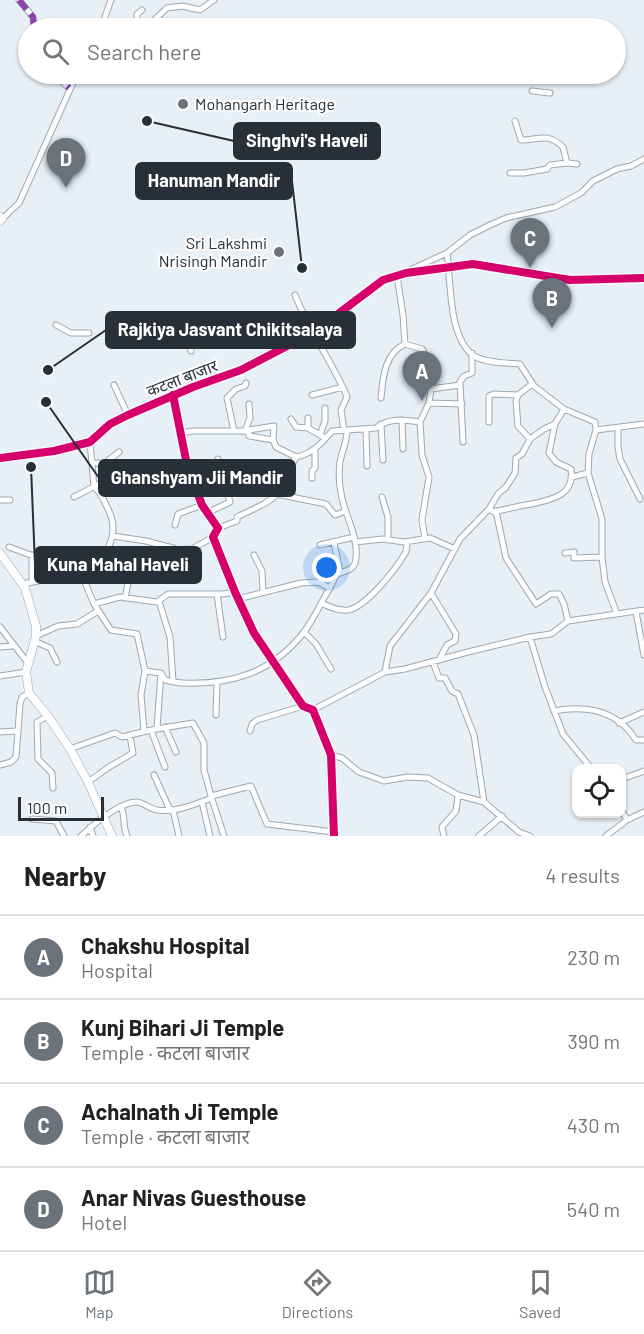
<!DOCTYPE html>
<html lang="en">
<head>
<meta charset="utf-8">
<style>
  body { margin:0; font-family:Barlow,"Noto Sans Devanagari",sans-serif; background:#f6f6f6; color:#222 }
  .controls { position:absolute; right:18px; bottom:18px; display:grid; overflow:hidden; border-radius:12px; box-shadow:0 2px 4px #0004 }
  .controls button { width:54px; height:54px; display:grid; place-items:center; padding:0; border:0; border-bottom:2px solid #e0e0e0; background:#fff; color:#222; font:30px sans-serif }
  .scale { position:absolute; left:18px; bottom:15px; width:86px; box-sizing:border-box; padding-left:6px; border:3px solid #273039; border-top:0; font-size:16px; line-height:21px; white-space:nowrap; color:#273039; -webkit-text-stroke:4px #fbfbfb; paint-order:stroke }
  .you { position:absolute; left:327px; top:568px; width:21px; height:21px; margin:-15px; border:4px solid #fff; border-radius:50%; background:#1a73e8; box-shadow:0 0 0 9px #1a73e833 }
  .badge { display:grid; place-items:center; width:39px; height:39px; border-radius:50%; background:#6a737c; color:#fff; font-size:20px; font-weight:700 }
  .pin { position:absolute; translate:-50% -50px; filter:drop-shadow(0 2px 3px #0008) }
  .pin::after { content:''; position:absolute; top:32px; width:21px; height:18px; background:inherit; clip-path:polygon(0 0,100% 0,50% 100%) }
  .list { margin:0; padding:0; list-style:none }
  h2 { display:flex; justify-content:space-between; align-items:center; height:78px; margin:0; padding:0 24px; font-size:26px }
  h2 small { font-size:20px; font-weight:400; color:#767676 }
  .list li { display:grid; grid-template-columns:39px 1fr auto; gap:18px; align-items:center; box-sizing:border-box; height:84px; padding:0 24px; border-top:2px solid #e0e0e0 }
  .list b { display:block; font-size:22px; white-space:nowrap }
  .list p { margin:0; font-size:20px; white-space:nowrap; color:#767676 }
  .list em { font-size:20px; font-style:normal; color:#767676 }
  .icon { flex:none; width:33px; height:33px; fill:none; stroke:currentColor; stroke-width:2; stroke-linecap:round; stroke-linejoin:round }
  .map { position:relative; flex:none; width:644px; height:836px; overflow:hidden }
  .search { position:absolute; background:#fff; box-shadow:0 2px 4px #0004; left:18px; right:18px; top:18px; height:66px; display:flex; align-items:center; gap:15px; box-sizing:border-box; padding:0 21px; border-radius:33px; color:#767676; font-size:22px }
  .sheet { height:414px; background:#fff }
  nav { display:flex; justify-content:space-around; align-items:center; box-sizing:border-box; height:84px; border-top:2px solid #e0e0e0; background:#fff; font-size:16px; color:#767676 }
  nav a { display:grid; justify-items:center; gap:3px }
  nav .on { color:#6a737c }
  .map>svg:first-child { display:block }
  .lines { fill:none; stroke-linecap:round; stroke-linejoin:round }
  .street-casing { stroke:#a0a8b0; stroke-width:7 }
  .secondary-casing { stroke:#a0a8b0; stroke-width:9 }
  .street { stroke:#fbfdfe; stroke-width:5 }
  .secondary { stroke:#fbfdfe; stroke-width:8 }
  .quiet { stroke:#8e44ad; stroke-width:6; stroke-dasharray:12 6; stroke-linecap:butt }
  .cycleway-casing { stroke:#fbfbfb; stroke-width:11 }
  .cycleway { stroke:#d6006c; stroke-width:8 }
  .poi-dot { fill:#6a737c; stroke:#fbfbfb; stroke-width:2 }
  .labels { text-anchor:middle; stroke-width:4.5; stroke-linejoin:round; paint-order:stroke }
  .poi-label { font-size:16px; fill:#273039; stroke:#fbfbfb; text-anchor:start }
  .street-label { font-size:16px; fill:#273039; stroke:#fbfbfb }
  .leader { fill:none; stroke:#273039; stroke-width:2 }
  .callout-dot { fill:#273039; stroke:#fbfbfb; stroke-width:2 }
  .callout { fill:#273039; stroke:#273039; stroke-width:2 }
  .callout-label { font-size:18px; text-anchor:middle; font-weight:bold; fill:#fff }
</style>
</head>
<body>
<div class="map">
<svg width="644" height="836" viewBox="0 0 644 836">
  <rect width="100%" height="100%" fill="#e7eff7"/>
  <g class="lines">
    <defs>
      <path id="street" d="M19 0 33 17 34 28
        M101 28 111 0
        M134 28 149 25 167 8 182 6 200 10 214 0
        M137 28V14L142 10
        M54 74 69 88
        M532 91 550 93
        M515 121 521 140C540 140 547 132 563 147L567 163
        M510 173H524L547 169 550 165 567 163 577 164
        M2 219 19 203 77 74
        M447 253C451 280 448 338 474 356 486 363 507 363 520 364L534 386 564 409 595 422 596 430 644 424
        M410 270 447 253 470 235 490 225 506 218 555 207 581 193 593 181 617 169 631 166 644 159
        M397 276 403 315 405 344 422 349 425 354 431 389 429 403 420 422 422 455 429 477 422 520 425 539
        M295 295C308 328 330 359 345 392L347 397 341 410 344 430
        M56 325 71 333H89
        M188 336 191 351
        M114 385 128 415
        M431 389 460 385
        M173 395 187 465 202 505 218 528 213 537 235 592 254 633 303 706 313 710 331 755 334 836
        M312 395 343 387
        M381 398C383 378 384 354 405 344
        M429 403 462 404
        M308 418V428
        M291 419 296 427 308 428 325 438
        M402 420 403 449
        M489 422V396L494 394 518 395
        M381 424 383 460
        M618 428V447L620 459 640 499
        M366 429 367 466
        M596 430 589 454 588 473 602 519V557L605 582 617 614
        M234 431 227 398 236 389 245 386 246 383
        M245 431 250 418 249 404
        M181 433 192 431H245L249 433V436L273 440 276 447 296 457
        M249 433V430L274 426 273 440
        M320 435 325 421V408
        M530 439 518 426 516 401 518 395 532 384
        M463 442 460 382 464 376 472 373V353
        M93 463H105L119 452
        M572 477 588 473
        M312 478V471L315 468V449
        M276 494 326 504 335 515 346 511
        M74 497 118 474 136 473 162 477 166 476 170 470 187 465
        M382 497 388 517V540
        M0 500H10
        M489 509 494 512C506 509 519 506 531 504 552 500 575 495 571 469L556 462 549 453 555 424
        M496 511 506 558 536 604 551 594H559L564 604 568 621
        M209 512 230 502 218 459
        M175 525 178 514 202 505
        M218 528 237 521V517C250 510 270 504 278 492 285 482 290 468 296 457 312 454 322 443 332 431L376 428C389 417 406 420 420 422
        M113 536 146 541 173 548
        M355 542 383 539 404 542 430 538 455 549
        M334 543 340 572
        M320 545 354 537
        M9 547 47 561 52 564 58 577
        M565 553 574 552V558L602 557
        M254 555 262 571 263 592
        M84 580C102 557 124 538 107 507 103 499 101 492 94 487L90 442
        M32 582V555
        M23 584 62 576 69 580H84L94 604 120 597 157 602 168 594H223L235 592
        M330 588 336 575C342 571 353 571 355 563 360 546 350 524 345 509 340 495 338 476 340 462 342 451 347 442 347 430
        M431 593 456 634 455 641 447 645 439 660
        M217 594 223 637
        M125 598 131 569H134V551L192 549 213 537
        M159 601 170 637 173 681
        M321 603C329 607 339 611 348 610 366 607 395 570 404 555 407 552 407 546 407 542
        M94 604 111 630 137 634 145 671 141 695 144 731
        M636 612 644 655
        M0 627 28 663
        M304 632 316 644 331 669
        M36 636 58 626 77 624 98 611
        M530 637 545 687 563 734 591 768
        M34 641 50 648 57 662
        M0 647 13 646
        M433 662 439 678H445L452 691 458 694 474 735 484 802
        M145 671 161 673 165 680C171 681 177 683 183 683 233 685 273 672 304 632 314 619 321 602 330 588L318 582 301 583 238 599
        M385 672 390 646 431 593 460 539 489 509 498 494 506 487 515 473 516 458 522 454 530 439 544 429 555 424 564 409
        M0 676 26 672
        M313 710 385 672 405 669 468 652 530 637 551 634 568 621 644 610
        M554 711C587 705 617 710 636 740H644
        M216 715 217 682
        M48 716 37 722 38 759 52 773 53 788
        M619 723 644 712
        M165 727 176 752
        M157 728 161 673
        M151 730 165 767
        M250 731 252 724 257 720 303 706
        M0 732 16 731
        M70 749 115 733 122 737 151 730 193 723 204 743V770L211 796 251 786 267 824 334 832
        M331 755 342 758 359 772 384 781 408 777 428 778 458 795 484 802 519 832 530 836
        M0 765 11 762 16 757 20 704 22 697 29 693
        M154 775 170 810
        M622 779 644 771
        M88 782 109 767 133 753 130 736
        M211 796 224 836
        M202 802 210 836
        M121 807C126 817 122 826 127 836
        M173 810 179 836
        M622 811 627 820
        M32 819 56 821 64 836
        M90 827 93 836
        M81 836C93 825 118 803 136 802 143 802 150 809 157 810 176 813 195 804 212 798
        M444 836 442 827 456 811 458 795
        M479 836 502 816
        M606 836 627 820 644 812"/>
      <path id="secondary" d="M0 217 2 219 0 221
        M0 458 54 451 90 442 110 424 128 415 193 387 241 370 314 332 383 280 406 273 473 264 570 280 644 278
        M0 553 25 588 36 626V636L26 672 29 693 48 716 70 749 88 782 112 836"/>
    </defs>
    <use href="#street" class="street-casing"/>
    <use href="#secondary" class="secondary-casing"/>
    <use href="#street" class="street"/>
    <use href="#secondary" class="secondary"/>
    <path class="quiet" d="M19 0 33 17 34 28
      M54 74 69 88"/>
    <defs>
      <path id="cycleway" d="M173 395 187 465 202 505 218 528 213 537 235 592 254 633 303 706 313 710 331 755 334 836
        M0 458 54 451 90 442 110 424 128 415 193 387 241 370 314 332 383 280 406 273 473 264 570 280 644 278"/>
    </defs>
    <use href="#cycleway" class="cycleway-casing"/>
    <use href="#cycleway" class="cycleway"/>
  </g>
  <g class="poi-dot">
    <circle cx="183" cy="104" r="6"/>
    <circle cx="279" cy="252" r="6"/>
  </g>
  <g class="labels">
    <g class="poi-label">
      <text x="195" y="110">Mohangarh Heritage</text>
      <text x="267" y="249" text-anchor="end">Sri Lakshmi<tspan x="267" dy="18">Nrisingh Mandir</tspan></text>
    </g>
    <g class="street-label">
      <text transform="translate(182 378) rotate(-21)" y="6">कटला बाजार</text>
    </g>
  </g>
  <path class="leader" d="M147 121L234 141M302 268L292 181M48 370L106 330M46 402L99 478M31 467L35 565"/>
  <g class="callout-dot">
    <circle cx="147" cy="121" r="6"/>
    <circle cx="302" cy="268" r="6"/>
    <circle cx="48" cy="370" r="6"/>
    <circle cx="46" cy="402" r="6"/>
    <circle cx="31" cy="467" r="6"/>
  </g>
  <g class="callout">
    <rect x="234" y="123" width="146" height="36" rx="6"/>
    <rect x="136" y="163" width="156" height="36" rx="6"/>
    <rect x="106" y="312" width="249" height="36" rx="6"/>
    <rect x="99" y="460" width="196" height="36" rx="6"/>
    <rect x="35" y="547" width="166" height="36" rx="6"/>
  </g>
  <g class="callout-label">
    <text x="307" y="147">Singhvi's Haveli</text>
    <text x="214" y="187">Hanuman Mandir</text>
    <text x="230" y="336">Rajkiya Jasvant Chikitsalaya</text>
    <text x="197" y="484">Ghanshyam Jii Mandir</text>
    <text x="118" y="571">Kuna Mahal Haveli</text>
  </g>
</svg>
<div class="controls">
<button><svg class="icon" aria-label="locate" viewBox="0 0 24 24"><circle cx="12" cy="12" r="6"/><path d="M12 2v4M12 18v4M2 12h4M18 12h4"/></svg></button>
</div>
<div class="scale">100 m</div>
<div class="you"></div>
<div class="pin badge" style="left:422px;top:401px">A</div>
<div class="pin badge" style="left:552px;top:328px">B</div>
<div class="pin badge" style="left:530px;top:268px">C</div>
<div class="pin badge" style="left:66px;top:188px">D</div>
<div class="search"><svg class="icon" aria-label="search" viewBox="0 0 24 24"><circle cx="10" cy="10" r="6"/><path d="M15 15l6 6"/></svg>Search here</div>
</div>
<section class="sheet">
<h2>Nearby<small>4 results</small></h2>
<ul class="list">
<li><span class="badge">A</span><div><b>Chakshu Hospital</b><p>Hospital</p></div><em>230 m</em></li>
<li><span class="badge">B</span><div><b>Kunj Bihari Ji Temple</b><p>Temple · कटला बाजार</p></div><em>390 m</em></li>
<li><span class="badge">C</span><div><b>Achalnath Ji Temple</b><p>Temple · कटला बाजार</p></div><em>430 m</em></li>
<li><span class="badge">D</span><div><b>Anar Nivas Guesthouse</b><p>Hotel</p></div><em>540 m</em></li>
</ul>
</section>
<nav>
<a class="on"><svg class="icon" aria-label="map" viewBox="0 0 24 24"><path d="M3 6l6-2 6 2 6-2v14l-6 2-6-2-6 2zM9 4v14M15 6v14"/></svg>Map</a>
<a><svg class="icon" aria-label="directions" viewBox="0 0 24 24"><path d="M12 3l9 9-9 9-9-9zM9 14v-3h6M13 9l2 2-2 2"/></svg>Directions</a>
<a><svg class="icon" aria-label="saved" viewBox="0 0 24 24"><path d="M7 4h10v16l-5-4-5 4z"/></svg>Saved</a>
</nav>
</body>
</html>
